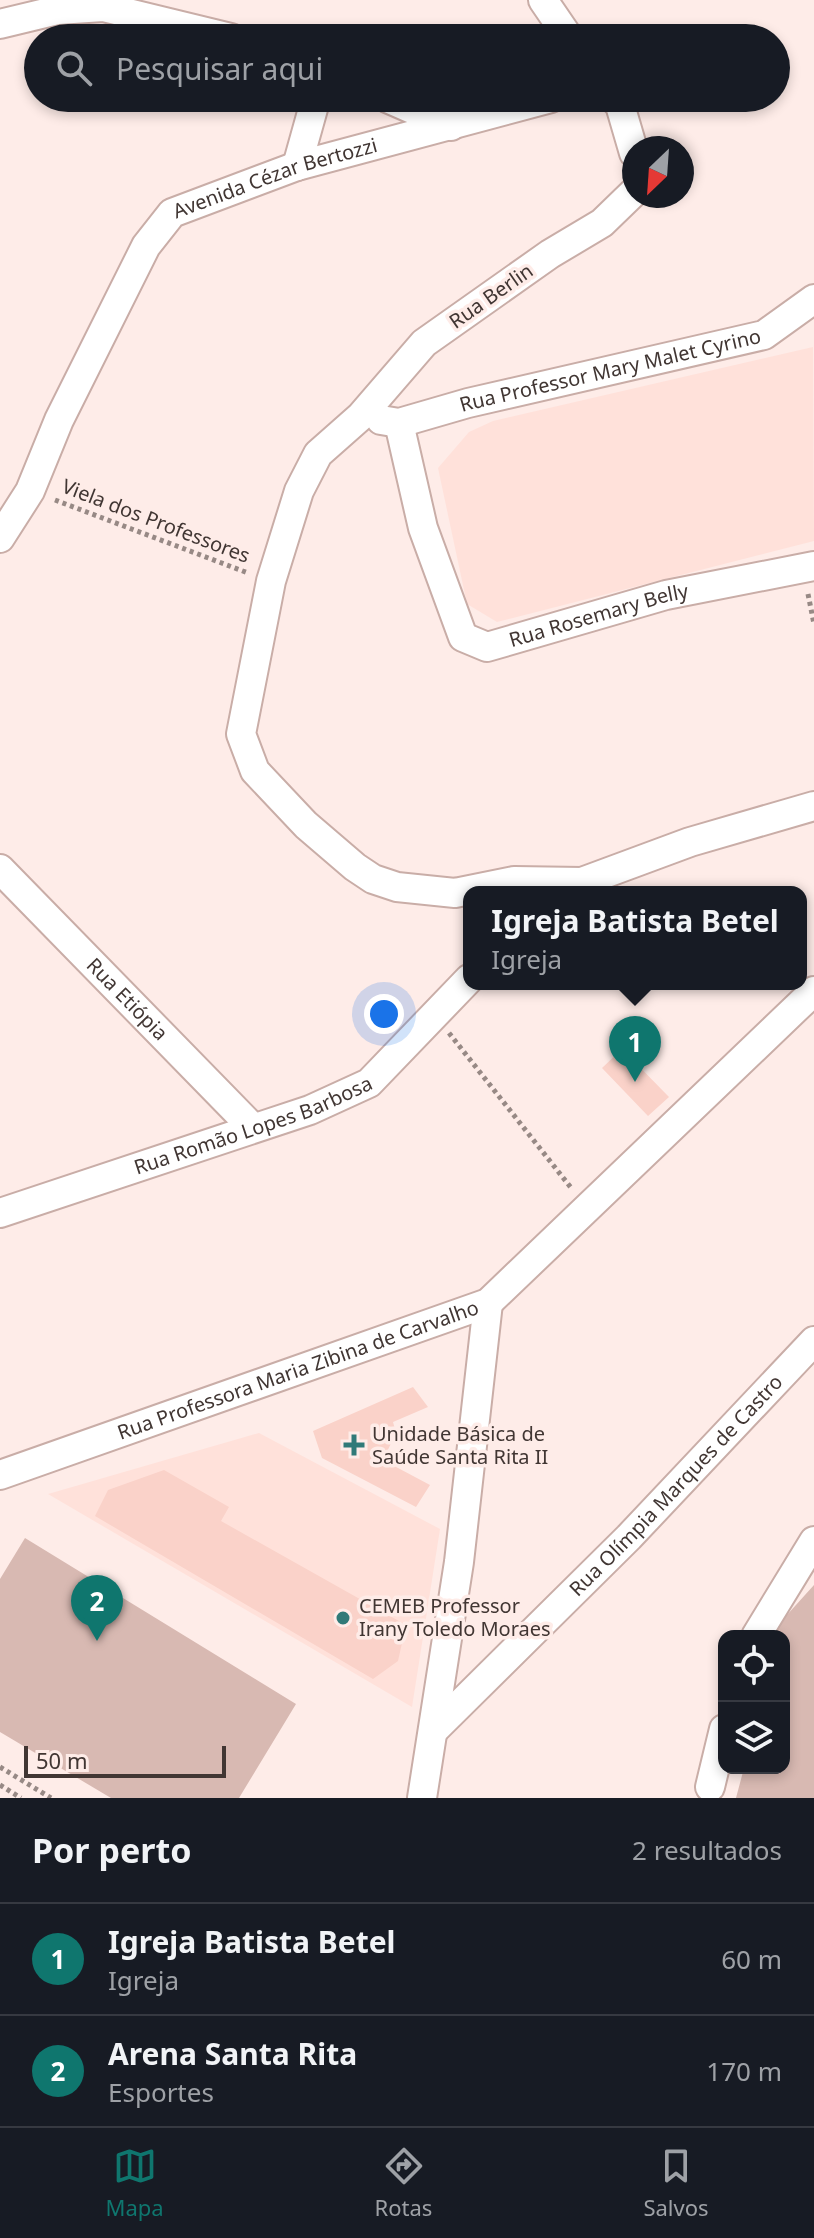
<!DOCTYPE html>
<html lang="pt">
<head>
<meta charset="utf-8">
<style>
  body { margin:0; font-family:"Noto Sans",sans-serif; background:#20242c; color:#f1f3f6 }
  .controls { position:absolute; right:24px; bottom:24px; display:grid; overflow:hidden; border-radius:16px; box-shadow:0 4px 12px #0003 }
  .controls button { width:72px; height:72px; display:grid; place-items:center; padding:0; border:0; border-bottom:2px solid #363941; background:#171b24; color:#f1f3f6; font:40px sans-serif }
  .compass { position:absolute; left:622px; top:136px; width:72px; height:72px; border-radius:50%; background:#171b24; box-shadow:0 4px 12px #0003; rotate:205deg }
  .scale { position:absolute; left:24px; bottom:20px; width:202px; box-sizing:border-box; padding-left:8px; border:4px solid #413633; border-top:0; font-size:22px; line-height:28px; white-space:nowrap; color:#413633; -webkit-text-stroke:6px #feece8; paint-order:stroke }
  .you { position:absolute; left:384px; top:1014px; width:28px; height:28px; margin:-20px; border:6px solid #fff; border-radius:50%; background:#1a73e8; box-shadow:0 0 0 12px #1a73e833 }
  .badge { display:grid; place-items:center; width:52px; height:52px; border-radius:50%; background:#0f766e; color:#fff; font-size:26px; font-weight:700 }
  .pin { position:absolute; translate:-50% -66px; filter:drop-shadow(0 2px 4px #0008) }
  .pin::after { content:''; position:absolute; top:42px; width:28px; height:24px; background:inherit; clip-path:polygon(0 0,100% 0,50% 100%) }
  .popup { position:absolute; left:463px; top:886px; width:344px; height:104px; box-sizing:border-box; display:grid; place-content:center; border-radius:16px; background:#171b24; filter:drop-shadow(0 2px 6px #0005); font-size:26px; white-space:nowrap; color:#9ea1a6 }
  .popup b { font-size:30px; color:#f1f3f6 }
  .popup::after { content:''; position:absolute; left:50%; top:100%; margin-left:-16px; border:16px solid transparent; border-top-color:#171b24 }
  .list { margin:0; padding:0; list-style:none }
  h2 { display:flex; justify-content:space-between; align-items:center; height:104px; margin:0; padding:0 32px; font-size:34px }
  h2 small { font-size:26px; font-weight:400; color:#9ea1a6 }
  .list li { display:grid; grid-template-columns:52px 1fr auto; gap:24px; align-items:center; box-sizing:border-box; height:112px; padding:0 32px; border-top:2px solid #363941 }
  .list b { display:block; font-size:30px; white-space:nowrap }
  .list p { margin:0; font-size:26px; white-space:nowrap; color:#9ea1a6 }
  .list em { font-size:26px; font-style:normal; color:#9ea1a6 }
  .icon { flex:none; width:44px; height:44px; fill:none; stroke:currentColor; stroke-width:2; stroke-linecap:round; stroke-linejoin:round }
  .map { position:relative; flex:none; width:814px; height:1798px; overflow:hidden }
  .search { position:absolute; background:#171b24; box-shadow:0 4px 12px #0003; left:24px; right:24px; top:24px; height:88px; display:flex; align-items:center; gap:20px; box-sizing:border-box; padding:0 28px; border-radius:44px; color:#9ea1a6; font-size:30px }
  .sheet { height:328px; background:#171b24 }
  nav { display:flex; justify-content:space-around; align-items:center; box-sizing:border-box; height:112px; border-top:2px solid #363941; background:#171b24; font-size:22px; color:#9ea1a6 }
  nav a { display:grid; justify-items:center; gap:4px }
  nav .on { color:#0f766e }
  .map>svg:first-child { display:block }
  .built { fill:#ffe1da }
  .green { fill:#d8b9b2 }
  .building { fill:#fad2c9 }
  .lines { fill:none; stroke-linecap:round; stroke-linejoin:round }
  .minor-casing { stroke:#c9ada7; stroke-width:32 }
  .path { stroke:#978985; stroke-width:5; stroke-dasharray:4 4; stroke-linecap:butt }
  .minor { stroke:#fff; stroke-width:28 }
  .poi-dot { fill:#307a78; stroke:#feece8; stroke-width:3 }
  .labels { text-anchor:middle; stroke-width:7; stroke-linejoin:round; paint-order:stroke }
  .street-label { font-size:20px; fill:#413633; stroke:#feece8 }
  .poi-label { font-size:20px; fill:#413633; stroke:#feece8; text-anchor:start }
</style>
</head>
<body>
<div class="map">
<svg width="814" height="1798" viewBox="0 0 814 1798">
  <rect width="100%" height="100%" fill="#feece8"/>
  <path class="built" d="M813 347 814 541 497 622 467 604 438 468 469 432 493 421Z
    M259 1433 440 1529 412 1707 48 1494Z"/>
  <path class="green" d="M25 1538 296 1704 239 1798H111L0 1732V1579Z
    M814 1585V1798H736L744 1768H784V1636H775L777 1626Z"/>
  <path class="building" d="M622 1049 669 1097 648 1116 602 1068Z
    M413 1387 428 1407 393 1422 396 1433 383 1460 430 1485 416 1507 322 1458 313 1431Z
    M164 1470 229 1507 221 1521 406 1625 398 1661 373 1679 95 1516 108 1490Z"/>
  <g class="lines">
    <defs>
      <g id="minor">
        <path d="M543 0 569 38"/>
        <path d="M0 24 58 10 103 7 231 38"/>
        <path d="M387 98 451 126"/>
        <path d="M613 98 620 105 634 153"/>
        <path d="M297 166 316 98"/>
        <path d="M634 192 602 223 550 254 424 343 361 416 318 454 299 491 271 581 241 734 255 771 306 825 355 867 373 879 397 887 455 893 514 881 582 882 690 842 814 806"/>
        <path id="s1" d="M381 420 399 423 468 403 764 335 814 299"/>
        <path id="s2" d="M399 423 423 528 463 637 487 647 666 595 814 566"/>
        <path id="s3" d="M0 538 30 491 59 420 146 246 172 213 297 166 551 98"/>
        <path id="s4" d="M0 869 253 1128"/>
        <path id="s5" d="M0 1213 310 1110 369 1083 469 979"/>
        <path id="s6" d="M0 1475 488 1303 814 991"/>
        <path d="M756 1636 814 1541"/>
        <path id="s7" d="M434 1730 629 1537 814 1341"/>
        <path d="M710 1787 724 1729"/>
        <path d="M422 1798 459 1562 488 1303"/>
      </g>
    </defs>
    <use href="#minor" class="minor-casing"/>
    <path class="path" d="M55 500 248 573
      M808 594 814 624
      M449 1033 572 1189
      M0 1767 51 1798
      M0 1785 21 1798"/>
    <use href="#minor" class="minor"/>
  </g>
  <g class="poi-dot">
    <path d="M350 1433h8v8h8v8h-8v8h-8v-8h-8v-8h8z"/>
    <circle cx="343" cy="1618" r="8"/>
  </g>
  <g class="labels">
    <g class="street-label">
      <text dy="7" stroke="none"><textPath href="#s3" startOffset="478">Avenida Cézar Bertozzi</textPath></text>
      <text transform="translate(491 296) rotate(-35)" y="7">Rua Berlin</text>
      <text dy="7" stroke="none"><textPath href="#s1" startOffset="236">Rua Professor Mary Malet Cyrino</textPath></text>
      <text transform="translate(156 521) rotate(21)" y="7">Viela dos Professores</text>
      <text dy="7" stroke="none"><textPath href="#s2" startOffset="366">Rua Rosemary Belly</textPath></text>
      <text dy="7" stroke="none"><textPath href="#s4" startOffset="182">Rua Etiópia</textPath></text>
      <text dy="7" stroke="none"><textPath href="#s5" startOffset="268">Rua Romão Lopes Barbosa</textPath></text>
      <text dy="7" stroke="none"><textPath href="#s6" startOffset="316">Rua Professora Maria Zibina de Carvalho</textPath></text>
      <text dy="7" stroke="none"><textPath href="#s7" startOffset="344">Rua Olímpia Marques de Castro</textPath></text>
    </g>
    <g class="poi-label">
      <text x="372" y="1441">Unidade Básica de<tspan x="372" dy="23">Saúde Santa Rita II</tspan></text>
      <text x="359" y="1613">CEMEB Professor<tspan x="359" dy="23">Irany Toledo Moraes</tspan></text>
    </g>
  </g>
</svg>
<div class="controls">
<button><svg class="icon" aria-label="locate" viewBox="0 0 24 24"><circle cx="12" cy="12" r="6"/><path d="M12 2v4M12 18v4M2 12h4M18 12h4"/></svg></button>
<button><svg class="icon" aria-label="layers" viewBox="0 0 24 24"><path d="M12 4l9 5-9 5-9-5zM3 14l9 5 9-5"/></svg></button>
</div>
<svg class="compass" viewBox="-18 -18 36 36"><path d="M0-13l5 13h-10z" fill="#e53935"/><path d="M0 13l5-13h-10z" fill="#9ea1a6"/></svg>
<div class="scale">50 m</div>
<div class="you"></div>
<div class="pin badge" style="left:635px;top:1082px">1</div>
<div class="popup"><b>Igreja Batista Betel</b>Igreja</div>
<div class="pin badge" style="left:97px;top:1641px">2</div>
<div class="search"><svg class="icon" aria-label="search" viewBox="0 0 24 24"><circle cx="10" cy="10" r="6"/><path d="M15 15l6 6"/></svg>Pesquisar aqui</div>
</div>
<section class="sheet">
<h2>Por perto<small>2 resultados</small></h2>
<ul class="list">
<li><span class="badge">1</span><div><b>Igreja Batista Betel</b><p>Igreja</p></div><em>60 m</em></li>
<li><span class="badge">2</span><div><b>Arena Santa Rita</b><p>Esportes</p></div><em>170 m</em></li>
</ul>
</section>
<nav>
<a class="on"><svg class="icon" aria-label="map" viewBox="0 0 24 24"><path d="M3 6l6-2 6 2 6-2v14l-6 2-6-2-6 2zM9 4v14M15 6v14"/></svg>Mapa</a>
<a><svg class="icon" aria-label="directions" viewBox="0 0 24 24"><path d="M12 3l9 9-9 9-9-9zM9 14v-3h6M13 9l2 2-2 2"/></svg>Rotas</a>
<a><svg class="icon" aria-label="saved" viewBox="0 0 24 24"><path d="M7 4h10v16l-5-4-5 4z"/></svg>Salvos</a>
</nav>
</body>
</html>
